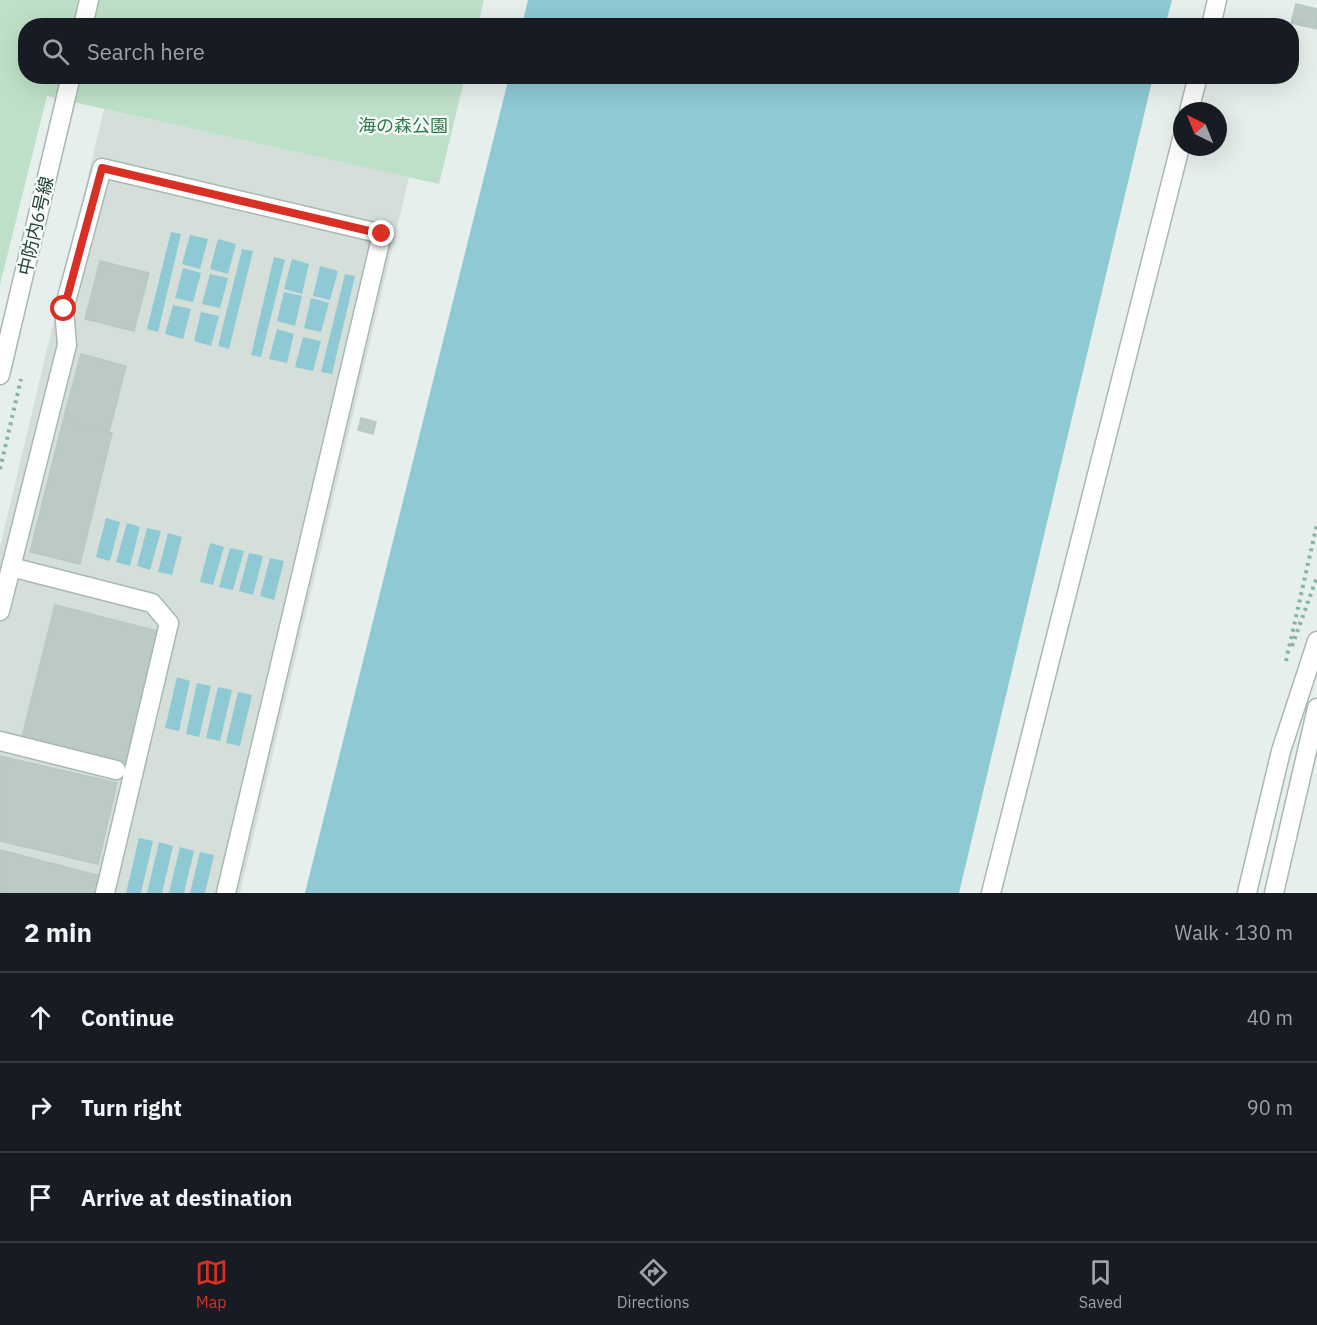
<!DOCTYPE html>
<html lang="en">
<head>
<meta charset="utf-8">
<style>
  body { margin:0; font-family:"IBM Plex Sans","Noto Sans JP",sans-serif; background:#20242c; color:#f1f3f6 }
  .compass { position:absolute; left:1173px; top:102px; width:54px; height:54px; border-radius:50%; background:#171b24; box-shadow:0 6px 24px #0002; rotate:317deg }
  .stop { position:absolute; width:18px; height:18px; margin:-14px; border:4px solid #d93025; border-radius:50%; background:#fff }
  .stop.end { background:#d93025; border-color:#fff; box-shadow:0 2px 6px #0008 }
  .list { margin:0; padding:0; list-style:none }
  h2 { display:flex; justify-content:space-between; align-items:center; height:78px; margin:0; padding:0 24px; font-size:26px }
  h2 small { font-size:20px; font-weight:400; color:#9ea1a6 }
  .list li { display:grid; grid-template-columns:39px 1fr auto; gap:18px; align-items:center; box-sizing:border-box; height:90px; padding:0 24px; border-top:2px solid #363941 }
  .list b { display:block; font-size:22px; white-space:nowrap }
  .list em { font-size:20px; font-style:normal; color:#9ea1a6 }
  .icon { flex:none; width:33px; height:33px; fill:none; stroke:currentColor; stroke-width:2; stroke-linecap:round; stroke-linejoin:round }
  .map { position:relative; flex:none; width:1317px; height:893px; overflow:hidden }
  .search { position:absolute; background:#171b24; box-shadow:0 6px 24px #0002; left:18px; right:18px; top:18px; height:66px; display:flex; align-items:center; gap:15px; box-sizing:border-box; padding:0 21px; border-radius:24px; color:#9ea1a6; font-size:22px }
  .sheet { height:348px; background:#171b24 }
  nav { display:flex; justify-content:space-around; align-items:center; box-sizing:border-box; height:84px; border-top:2px solid #363941; background:#171b24; font-size:16px; color:#9ea1a6 }
  nav a { display:grid; justify-items:center; gap:3px }
  nav .on { color:#d93025 }
  .map>svg:first-child { display:block }
  .built { fill:#d4dfda }
  .green { fill:#bfe0c8 }
  .water { fill:#8ec9d4 }
  .building { fill:#bbcac4; stroke:#b8c9c2; stroke-width:1.5 }
  .lines { fill:none; stroke-linecap:round; stroke-linejoin:round }
  .minor-casing { stroke:#a8b8b2; stroke-width:21 }
  .path { stroke:#86b3a5; stroke-width:4; stroke-dasharray:3 4.5; stroke-linecap:butt }
  .minor { stroke:#fff; stroke-width:18 }
  .route { stroke:#d93025; stroke-width:8 }
  .labels { text-anchor:middle; stroke-width:4.5; stroke-linejoin:round; paint-order:stroke }
  .park-label { font-size:18px; fill:#2d7a4b; stroke:#f7fbf9 }
  .street-label { font-size:18px; fill:#24423a; stroke:#f7fbf9 }
</style>
</head>
<body>
<div class="map">
<svg width="1317" height="893" viewBox="0 0 1317 893">
  <rect width="100%" height="100%" fill="#e6efeb"/>
  <path class="built" d="M104 109 409 177 240 893H0V547Z"/>
  <path class="green" d="M0 0H484L478 25 26 26V76L465 77 439 184 47 96 0 285Z"/>
  <path class="water" d="M528 0H1172L1165 26 522 25Z
    M509 77H1153L959 893H305Z
    M171 232 181 234 158 332 147 329Z
    M190 235 208 239 200 269 182 264Z
    M218 239 236 244 228 274 210 269Z
    M242 249 253 251 229 349 218 346Z
    M274 257 285 260 261 357 251 355Z
    M292 259 309 264 302 294 284 289Z
    M320 266 338 271 330 300 313 296Z
    M183 268 201 273 193 302 175 298Z
    M210 274 228 278 220 308 202 304Z
    M345 274 355 276 332 374 321 372Z
    M284 292 302 296 295 326 277 321Z
    M311 298 329 303 321 332 304 328Z
    M173 305 191 309 183 339 165 334Z
    M201 312 219 316 211 346 194 341Z
    M277 329 294 334 287 363 269 359Z
    M303 337 321 341 313 371 295 367Z
    M106 518 120 522 110 561 96 557Z
    M127 523 140 527 130 566 116 562Z
    M147 528 161 531 150 570 137 566Z
    M168 533 182 537 172 575 158 572Z
    M210 543 224 547 213 585 200 582Z
    M230 548 244 551 233 590 219 587Z
    M249 553 263 556 253 595 239 591Z
    M270 558 284 561 274 600 260 596Z
    M177 677 190 681 179 731 165 728Z
    M197 683 211 686 199 737 186 734Z
    M218 687 232 690 220 741 206 738Z
    M238 692 252 695 240 746 226 743Z
    M139 838 153 841 141 893H126Z
    M159 842 173 846 162 893H147Z
    M180 847 194 851 184 893H169Z
    M200 852 214 855 205 893H190Z"/>
  <path class="building" d="M1296 4 1317 9V29L1291 23Z
    M100 261 149 273 134 331 85 319Z
    M81 354 126 366 109 432 63 421Z
    M361 418 376 422 373 434 358 430Z
    M63 421 112 433 80 564 30 552Z
    M55 605 158 631 125 762 22 737Z
    M0 756 117 783 98 864 0 841Z
    M0 850 101 876 97 893H0Z"/>
  <g class="lines">
    <defs>
      <path id="minor" d="M83 26 89 0
        M1211 26 1217 0
        M1189 111 1198 76
        M0 375 71 76
        M11 567 152 603 169 623 105 893
        M0 611 67 345 64 309 102 168 382 234 226 893
        M0 741 116 770
        M991 893 1182 139
        M1247 893 1281 751 1317 641
        M1274 893 1317 708"/>
    </defs>
    <use href="#minor" class="minor-casing"/>
    <path class="path" d="M0 469 21 379
      M1292 646 1317 577
      M1286 661 1317 524"/>
    <use href="#minor" class="minor"/>
  </g>
  <g class="lines">
    <path class="route" d="M64 309 102 168 382 234"/>
  </g>
  <g class="labels">
    <g class="park-label">
      <text x="403" y="132">海の森公園</text>
    </g>
    <g class="street-label">
      <text transform="translate(36 226) rotate(-77)" y="6">中防内6号線</text>
    </g>
  </g>
</svg>
<svg class="compass" viewBox="-18 -18 36 36"><path d="M0-13l5 13h-10z" fill="#e53935"/><path d="M0 13l5-13h-10z" fill="#9ea1a6"/></svg>
<div class="stop" style="left:64px;top:309px"></div>
<div class="stop end" style="left:382px;top:234px"></div>
<div class="search"><svg class="icon" aria-label="search" viewBox="0 0 24 24"><circle cx="10" cy="10" r="6"/><path d="M15 15l6 6"/></svg>Search here</div>
</div>
<section class="sheet">
<h2>2 min<small>Walk · 130 m</small></h2>
<ul class="list">
<li><svg class="icon" aria-label="ahead" viewBox="0 0 24 24"><path d="M12 20V5M6 11l6-6 6 6"/></svg><div><b>Continue</b></div><em>40 m</em></li>
<li><svg class="icon" aria-label="right" viewBox="0 0 24 24"><path d="M7 20v-9h11M14 6l5 5-5 5"/></svg><div><b>Turn right</b></div><em>90 m</em></li>
<li><svg class="icon" aria-label="arrive" viewBox="0 0 24 24"><path d="M6 21V4h12l-3 4 3 4H6"/></svg><div><b>Arrive at destination</b></div></li>
</ul>
</section>
<nav>
<a class="on"><svg class="icon" aria-label="map" viewBox="0 0 24 24"><path d="M3 6l6-2 6 2 6-2v14l-6 2-6-2-6 2zM9 4v14M15 6v14"/></svg>Map</a>
<a><svg class="icon" aria-label="directions" viewBox="0 0 24 24"><path d="M12 3l9 9-9 9-9-9zM9 14v-3h6M13 9l2 2-2 2"/></svg>Directions</a>
<a><svg class="icon" aria-label="saved" viewBox="0 0 24 24"><path d="M7 4h10v16l-5-4-5 4z"/></svg>Saved</a>
</nav>
</body>
</html>
